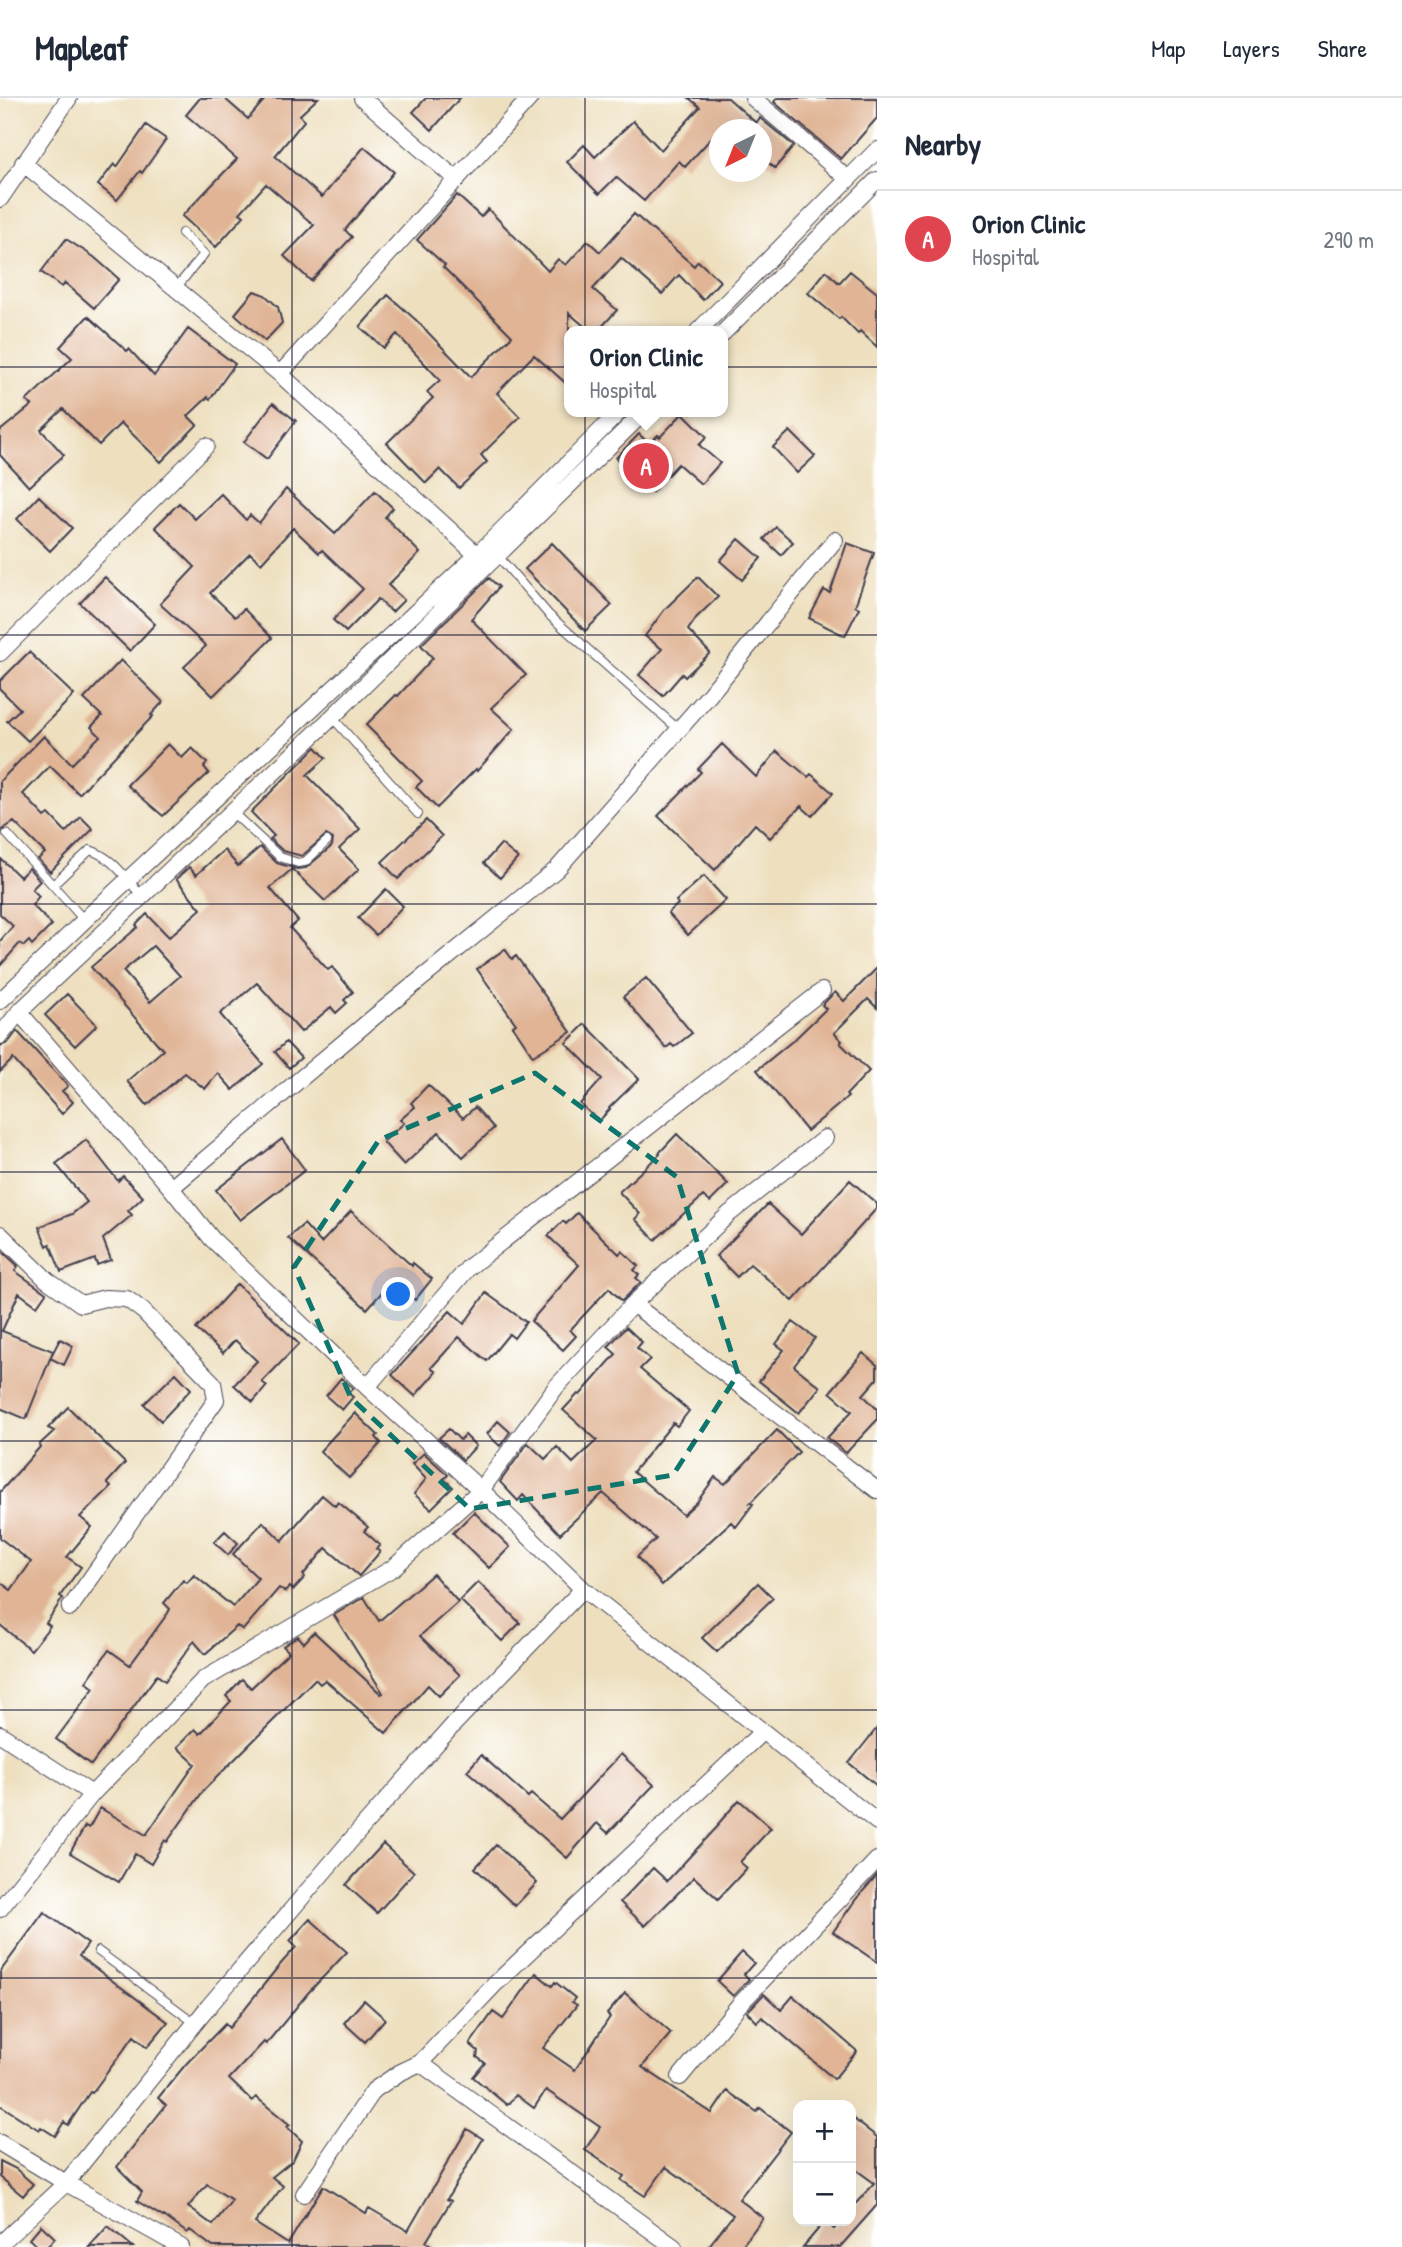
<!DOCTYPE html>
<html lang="en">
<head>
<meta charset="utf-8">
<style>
  body { margin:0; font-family:"Patrick Hand",sans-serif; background:#f6f6f7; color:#1f2937 }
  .controls { position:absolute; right:21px; bottom:21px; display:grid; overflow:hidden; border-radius:14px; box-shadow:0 7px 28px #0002 }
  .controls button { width:63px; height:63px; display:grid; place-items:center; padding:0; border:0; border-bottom:2px solid #e0e1e3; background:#fff; color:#1f2937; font:35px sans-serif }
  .compass { position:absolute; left:709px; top:21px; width:63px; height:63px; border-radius:50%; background:#fff; box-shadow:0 7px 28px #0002; rotate:223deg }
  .you { position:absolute; left:399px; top:1197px; width:24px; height:24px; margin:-18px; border:5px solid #fff; border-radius:50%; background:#1a73e8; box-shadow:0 0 0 10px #1a73e833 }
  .badge { display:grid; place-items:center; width:46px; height:46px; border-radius:50%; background:#0b8043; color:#fff; font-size:23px; font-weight:700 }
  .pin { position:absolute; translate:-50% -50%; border:4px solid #fff; box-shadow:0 2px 7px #0006 }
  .popup { position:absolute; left:564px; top:228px; width:164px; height:91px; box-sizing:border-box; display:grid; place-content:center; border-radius:14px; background:#fff; filter:drop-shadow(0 2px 5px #0005); font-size:23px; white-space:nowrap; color:#747a83 }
  .popup b { font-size:26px; color:#1f2937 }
  .popup::after { content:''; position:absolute; left:50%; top:100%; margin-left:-14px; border:14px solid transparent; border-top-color:#fff }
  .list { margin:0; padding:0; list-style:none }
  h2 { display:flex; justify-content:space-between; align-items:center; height:91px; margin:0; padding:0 28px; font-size:30px }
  h2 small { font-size:23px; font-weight:400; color:#747a83 }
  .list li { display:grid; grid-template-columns:46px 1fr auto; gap:21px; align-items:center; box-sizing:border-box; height:98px; padding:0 28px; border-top:2px solid #e0e1e3 }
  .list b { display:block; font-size:26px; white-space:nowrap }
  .list p { margin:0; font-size:23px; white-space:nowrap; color:#747a83 }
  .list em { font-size:23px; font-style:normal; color:#747a83 }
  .map { position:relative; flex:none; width:877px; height:2149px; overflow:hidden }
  header { display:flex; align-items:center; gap:42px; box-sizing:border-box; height:98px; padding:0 35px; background:#fff; border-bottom:2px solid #e0e1e3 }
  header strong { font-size:33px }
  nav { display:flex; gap:38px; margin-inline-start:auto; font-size:24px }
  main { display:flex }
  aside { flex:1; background:#fff }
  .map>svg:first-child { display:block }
  .building { fill:#e0b494; fill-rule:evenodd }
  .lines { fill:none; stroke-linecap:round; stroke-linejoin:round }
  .lane-casing { stroke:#413e4f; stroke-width:10 }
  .street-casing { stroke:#413e4f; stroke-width:18 }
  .lane { stroke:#fff; stroke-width:8 }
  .street { stroke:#fff; stroke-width:16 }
  .marked { fill:none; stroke:#0f766e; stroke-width:5; stroke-dasharray:14 9; stroke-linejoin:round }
  .grid { fill:none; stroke:#22223b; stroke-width:2; stroke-opacity:0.55 }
</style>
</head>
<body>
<header>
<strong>Mapleaf</strong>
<nav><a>Map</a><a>Layers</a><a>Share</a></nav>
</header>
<main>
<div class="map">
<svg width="877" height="2149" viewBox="0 0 877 2149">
  <rect width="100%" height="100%" fill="#fff"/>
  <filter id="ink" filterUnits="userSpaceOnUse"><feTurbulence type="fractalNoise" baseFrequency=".0143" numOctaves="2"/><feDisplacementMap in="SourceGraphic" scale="14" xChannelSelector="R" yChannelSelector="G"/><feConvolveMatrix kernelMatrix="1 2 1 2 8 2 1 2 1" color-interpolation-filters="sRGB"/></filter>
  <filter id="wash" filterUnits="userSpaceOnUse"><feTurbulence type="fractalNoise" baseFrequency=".00686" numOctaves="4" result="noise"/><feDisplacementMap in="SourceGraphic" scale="28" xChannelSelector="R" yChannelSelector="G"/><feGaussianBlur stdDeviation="1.57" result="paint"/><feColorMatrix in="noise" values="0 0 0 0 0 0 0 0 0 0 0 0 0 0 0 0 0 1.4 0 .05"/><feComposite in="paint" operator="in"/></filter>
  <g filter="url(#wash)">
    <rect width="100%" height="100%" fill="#eee0bf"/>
    <g id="blocks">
      <path class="building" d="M200 0H224L248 21 266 0H318L300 17 304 23 275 58 322 99 364 49 394 74 345 132 352 139 311 183 284 158 314 127 266 86 240 115 244 118 216 149 182 118 237 61 186 17Z
        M426 0H460L432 32 413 14Z
        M689 0H728L756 25 760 20 794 48 775 70 761 59V32H730L724 26 685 69 679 63 644 103 616 79 599 96 567 64 584 47 595 59 633 23 661 52 700 9Z
        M777 0H877V20L841 61 774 4Z
        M146 27 166 41 142 75 140 73 117 102 98 87 114 66 117 69Z
        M457 97 481 119 488 111 548 173 558 161 566 167 588 143 600 154 634 116 694 168 698 163 720 183 703 202 679 177 662 196 621 160 593 191 617 212 598 233H590L569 215V288L534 257 497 295 520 319 481 357 487 364 459 390 440 371 426 385 387 345 433 300 427 294 440 282 397 236 384 250 360 229 388 197 417 223 471 279 512 238 443 169 445 167 417 142Z
        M66 141 94 159 119 181 94 210 65 185 62 189 41 174Z
        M826 173 839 185 850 173 877 195V249L860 233 858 236 841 219 839 221 808 195Z
        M254 193 265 197 278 209 282 225 265 243 235 216Z
        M88 218 127 253 129 251 154 278 188 231 235 266 210 301 208 299 188 318 197 327 161 364 121 325 99 347 63 311 41 332 64 357 29 389 0 357V333L32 307 26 303 72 260 60 249Z
        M273 305 296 323 267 361 244 344Z
        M683 315 707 339 699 347 720 365 701 386 678 366 652 394 616 360 639 336 649 346 658 337 660 339Z
        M790 333 815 358 797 375 773 349Z
        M286 391 335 436 375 393 393 410 385 419 420 455 388 487 404 502 392 514 378 501 346 534 333 522 363 491 322 452 319 455 293 430 261 465 250 455 210 495 235 519 244 511 272 540 213 598 184 569 206 548 160 506 195 469 155 429 179 405 195 421 221 396 246 422 250 417 259 425Z
        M39 398 72 430 50 453 17 421Z
        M776 429 793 444 781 457 764 441Z
        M739 441 761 460 742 482 720 463Z
        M552 445 612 507 585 533 525 471Z
        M847 445 874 455 855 508 859 510 845 538 809 520 824 492 830 495Z
        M105 479 155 526 130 553 80 505Z
        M698 479 718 499 697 519 688 532 710 555 685 579 682 576 663 598 639 577 662 551 645 538 665 511Z
        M489 480 499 489 471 521 526 577 491 610 514 631 477 673 476 671 437 710 416 689 422 683 366 627 396 597 398 598 433 560 421 547Z
        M29 554 74 597 28 643 7 623 20 611 0 591V583Z
        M121 562 163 604 151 617 153 618 79 696 50 668 23 696 45 719 49 716 66 734 81 719 93 731 50 774 38 761 45 755 14 724 2 732 0 737V683L44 638 72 666 100 638 91 629 102 618 84 601Z
        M168 646 182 660 192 650 207 665 204 669 209 675 163 718 127 687Z
        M722 646 756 679 777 653 808 679 811 676 833 695 812 718 801 708 770 740 755 726 715 772 658 718 701 674 698 671Z
        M316 649 326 660 307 677 360 731 339 751 359 771 325 803 292 771 270 790 298 823 290 830 328 872 332 869 353 894 344 902 347 905 336 915 331 909 301 934 257 885 220 916 263 966 233 992 218 975 205 991 185 975 147 1007 127 983 163 952 91 869 138 829 136 827 147 816 169 839 201 811 176 781 189 769 196 777 224 752 238 768 260 749 277 765 297 771 306 770 332 748 333 741 326 737 302 758 283 753 270 741 274 738 251 714ZM153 848 180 878 150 904 123 873Z
        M426 722 442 738 398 781 382 764Z
        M501 746 518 760 500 780 484 765Z
        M0 760 20 779 29 770 40 783 32 791 39 798 32 807 52 827 32 847 29 843 24 848 20 845 0 868V843L13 828 0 816Z
        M704 778 726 802 688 837 668 815 678 806 676 803Z
        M386 791 403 808 376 837 358 820Z
        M505 851 512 861 516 858 571 934 533 958 513 928 516 926 477 871Z
        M877 870V910L868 901 834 935 842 943 840 945 869 973 846 997 848 999 807 1033 757 972 796 940 826 911 822 907 835 894 844 903Z
        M646 880 692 935 674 949 671 946 666 950 623 899Z
        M67 896 97 927 75 948 45 917Z
        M585 926 639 981 609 1010 610 1011 599 1023 580 1006 602 981 566 945Z
        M17 933 68 988 62 993 73 1004 62 1016 13 961 0 974V948L8 945Z
        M286 944 301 960 289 970 275 954Z
        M428 987 463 1020 475 1009 494 1030 463 1059 439 1034 404 1067 383 1044 404 1025 400 1022 415 1009 411 1005Z
        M677 1036 728 1086 710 1104 703 1098 655 1142 635 1121 640 1116 619 1094 660 1056 659 1055Z
        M282 1041 305 1072 240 1122 216 1092Z
        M86 1042 118 1083 123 1078 143 1099 128 1113 132 1117 103 1141 111 1162 97 1167 95 1161 61 1174 50 1146 47 1148 39 1129 72 1116 87 1104 56 1066Z
        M850 1082 877 1106V1110L793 1203 750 1166 737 1179 716 1158 768 1106 801 1136Z
        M351 1113 412 1168 413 1165 432 1181 415 1202 392 1183 367 1211 288 1140 304 1126 321 1145Z
        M577 1115 619 1156 622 1153 638 1168 634 1172 639 1177 636 1180 641 1184 622 1203 609 1190 570 1232 576 1238 563 1252 531 1223 579 1167 548 1138 563 1123 566 1126Z
        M0 1151 18 1168 15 1173 46 1195 37 1208 19 1195 2 1233 53 1253 26 1321 0 1310Z
        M237 1186 299 1246 262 1284 267 1288 253 1304 234 1287 257 1263 235 1242 223 1255 196 1231Z
        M486 1195 526 1224 514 1240 509 1236 487 1263 459 1239 431 1270 436 1274 415 1298 392 1277 450 1213 464 1226Z
        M793 1224 815 1240 794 1268 820 1289 799 1315 759 1283 784 1252 776 1246Z
        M626 1229 642 1244 637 1250 650 1261 640 1271 689 1313 677 1328 673 1325 633 1374 683 1417 697 1404 715 1379 725 1386 777 1332 799 1354 750 1405 753 1406 736 1429 731 1424 662 1487 637 1459 656 1441 603 1395 560 1436 523 1397 518 1403 500 1384 528 1345 545 1361 557 1349 573 1365 597 1342 563 1312 578 1296 580 1297 616 1256 608 1249Z
        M60 1241 73 1248 64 1267 50 1260Z
        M863 1255 877 1267V1281L863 1297 877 1311V1322L846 1355 827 1340 852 1313 830 1294Z
        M176 1275 191 1291 161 1323 144 1306Z
        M341 1280 353 1290 348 1295 353 1299 342 1312 326 1298Z
        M68 1309 125 1365 107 1385 111 1389 80 1419 92 1429 67 1459 81 1469 60 1498 63 1500 46 1525 50 1528 31 1552 0 1527V1484L11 1492 31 1464 0 1440V1394L40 1349 39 1347 54 1333 48 1330Z
        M355 1315 378 1337 376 1339 381 1345 349 1380 320 1353Z
        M498 1323 510 1334 500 1348 487 1336Z
        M449 1331 460 1342 465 1337 476 1348 463 1362 439 1340Z
        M424 1355 448 1377 444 1381 453 1389 431 1411 414 1396 426 1381 412 1366Z
        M322 1397 335 1408 338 1404 368 1429 364 1433 380 1447 376 1451 380 1454 359 1478 326 1450 303 1477 305 1479 293 1492 290 1489 285 1494 279 1490 243 1532 237 1528 205 1556 194 1543 165 1583 157 1577 91 1667 56 1641 94 1590 86 1584 109 1552 130 1567 168 1515 170 1511 164 1505 183 1482 187 1485 194 1477 233 1509 258 1480 233 1456 263 1424 282 1443Z
        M474 1414 510 1449 489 1470 453 1435Z
        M225 1433 238 1445 228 1457 214 1444Z
        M433 1476 458 1504 420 1538 460 1577 439 1598 428 1587 386 1635 325 1582 320 1586 315 1581 204 1692 167 1744 165 1742 151 1766 135 1756 119 1784 70 1755 85 1728 89 1730 100 1710 146 1737 195 1666 177 1649 195 1631 200 1636 231 1603 226 1598 242 1581 251 1590 289 1554 283 1548 298 1538 304 1545 314 1534 381 1596 383 1595 334 1517 364 1499 379 1523Z
        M478 1484 520 1525 502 1543 460 1502Z
        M758 1485 773 1500 717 1554 702 1540Z
        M877 1630V1688L849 1665Z
        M621 1656 654 1687 608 1735 597 1725 567 1760 467 1673 481 1657 528 1699 531 1696 560 1721Z
        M739 1702 771 1730 740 1764 747 1770 718 1801 694 1779 645 1828 620 1804 653 1770 667 1783 719 1727 718 1726Z
        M383 1746 414 1774 377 1815 346 1787Z
        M496 1747 537 1785 515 1808 475 1770Z
        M877 1777V1864L833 1834 856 1801Z
        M44 1814 88 1846 79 1858 168 1924 147 1949 134 1938 92 1995 90 1994 68 2027 64 2024 55 2038 41 2029 39 2032 0 2007V1874Z
        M310 1821 347 1854 308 1895 266 1946 264 1944 229 1981 252 2003 256 1999 290 2027 287 2029 302 2043 293 2062 272 2079 283 2088 255 2125 288 2146 323 2088 366 2115 369 2110 408 2133 467 2031 483 2041 447 2101 451 2103 426 2144 435 2149H213L190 2132 187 2135 164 2118 163 2119 137 2103 142 2094 117 2069 166 2007 158 2000 186 1966 225 1926 229 1930 278 1869 296 1849 290 1843ZM207 2086 232 2102 213 2127 188 2109Z
        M742 1854 754 1865 744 1876 749 1881 733 1898 717 1883Z
        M536 1875 552 1888 555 1884 575 1900 572 1904 577 1907 543 1950 575 1972 610 1919 607 1916 625 1895 671 1935 642 1969 712 2015 727 1993 757 2014 760 2010 791 2034 739 2101 763 2120 741 2149H708L733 2117 666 2069 645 2098 621 2082 624 2078 585 2052 600 2029 546 1992 534 2010 516 1997 507 2007 473 1979 485 1965 477 1959 478 1953 470 1946 493 1914 503 1921Z
        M764 1896 781 1912 793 1898 857 1953 834 1981 762 1919 757 1924 747 1914Z
        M364 1902 385 1921 365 1944 344 1925Z
        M851 2019 877 2039V2107L840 2149H803L825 2123 834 2131 841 2123H851V2111L874 2085 851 2068Z
        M0 2063 16 2071 33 2086 23 2098 0 2079Z
        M41 2127 55 2140 47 2149H38L29 2141Z
        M108 2128 133 2149H89Z"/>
    </g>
  </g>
  <g filter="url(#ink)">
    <use href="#blocks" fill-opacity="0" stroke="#413e4f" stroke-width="2"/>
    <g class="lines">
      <defs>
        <path id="lane" d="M176 190 204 156 182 135
          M498 458 549 517 678 631
          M332 619 418 716
          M232 714 280 759 298 765 305 764 327 743
          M7 736 84 822
          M53 787 90 752C114 760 125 780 142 798
          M98 1853 195 1925"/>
        <path id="street" d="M362 0 457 82
          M753 0 848 81
          M23 65 280 276 477 457
          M0 101 69 0
          M698 233 877 52
          M723 235 877 82
          M280 276 530 0
          M0 555 206 348
          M0 903 91 816 477 457 619 314
          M19 914 171 1090 212 1141 367 1289 481 1392 583 1491 877 1724
          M0 938 19 914 321 630 644 314
          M171 1090 374 919 557 771 710 596 835 442
          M0 1136 47 1182 81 1206 105 1200 127 1201 143 1213 213 1285 216 1302 70 1510
          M633 1206 877 1392
          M367 1289 468 1170 822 893
          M0 1636 92 1696 0 1811
          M92 1696 203 1582 393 1470 481 1392 556 1289 633 1206 729 1116 825 1040
          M420 1965 674 2149
          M680 1979 739 1907 877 1762
          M0 2045 66 2085 181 2149
          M304 2096 374 1992 399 1975 420 1965 496 1885 762 1634
          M0 2146 66 2085 209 1908 351 1742 454 1626 583 1491"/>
      </defs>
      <use href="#lane" class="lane-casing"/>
      <use href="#street" class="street-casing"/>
      <use href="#lane" class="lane"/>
      <use href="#street" class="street"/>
    </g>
  </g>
  <path class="marked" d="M535 975 677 1079 738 1276 673 1377 470 1411 351 1300 294 1169 379 1042Z"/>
  <path class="grid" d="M292 0V2149M585 0V2149M0 269H877M0 537H877M0 806H877M0 1074H877M0 1343H877M0 1612H877M0 1880H877"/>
</svg>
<div class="controls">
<button>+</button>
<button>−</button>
</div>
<svg class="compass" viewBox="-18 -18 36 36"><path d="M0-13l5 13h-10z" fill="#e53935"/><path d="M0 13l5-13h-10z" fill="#747a83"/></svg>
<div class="you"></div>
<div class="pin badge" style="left:646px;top:368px;background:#e0444e">A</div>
<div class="popup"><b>Orion Clinic</b>Hospital</div>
</div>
<aside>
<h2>Nearby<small></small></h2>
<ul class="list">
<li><span class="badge" style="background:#e0444e">A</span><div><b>Orion Clinic</b><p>Hospital</p></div><em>290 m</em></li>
</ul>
</aside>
</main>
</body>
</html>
